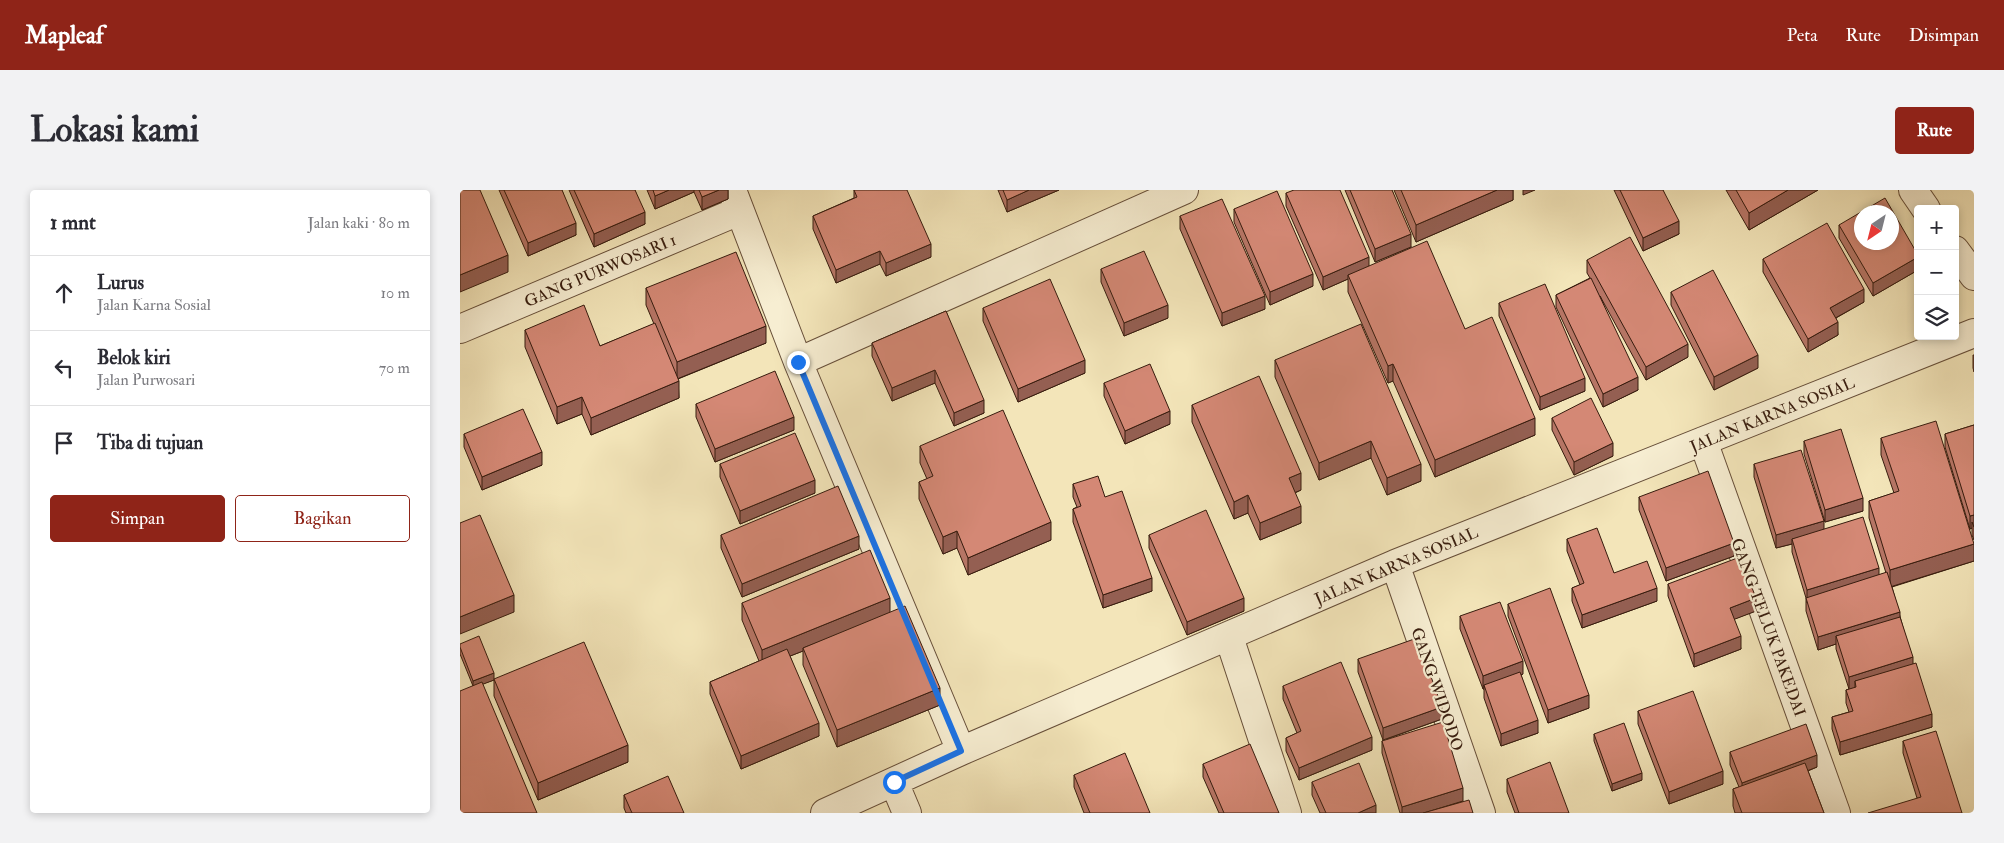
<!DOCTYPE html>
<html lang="id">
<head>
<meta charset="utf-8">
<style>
  body { margin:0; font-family:"IM FELL Double Pica",serif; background:#f2f2f3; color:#2b2b33 }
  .controls { position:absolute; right:15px; top:15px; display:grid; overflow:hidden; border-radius:5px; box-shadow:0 2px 8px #0003 }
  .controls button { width:45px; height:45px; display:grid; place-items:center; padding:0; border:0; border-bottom:1px solid #e1e1e2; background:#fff; color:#2b2b33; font:25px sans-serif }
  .compass { position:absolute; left:1394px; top:15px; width:45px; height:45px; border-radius:50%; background:#fff; box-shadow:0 2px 8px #0003; rotate:215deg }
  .stop { position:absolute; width:15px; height:15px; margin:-11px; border:4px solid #1a73e8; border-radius:50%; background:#fff }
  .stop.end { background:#1a73e8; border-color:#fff; box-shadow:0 1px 5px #0008 }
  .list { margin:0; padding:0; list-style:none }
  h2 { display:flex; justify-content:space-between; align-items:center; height:65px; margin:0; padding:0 20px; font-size:21px }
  h2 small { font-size:16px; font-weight:400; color:#7c7c81 }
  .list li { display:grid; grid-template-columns:32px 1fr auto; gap:15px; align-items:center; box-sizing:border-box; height:75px; padding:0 20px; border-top:1px solid #e1e1e2 }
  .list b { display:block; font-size:19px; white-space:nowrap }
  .list p { margin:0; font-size:16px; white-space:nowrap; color:#7c7c81 }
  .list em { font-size:16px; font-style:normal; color:#7c7c81 }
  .actions { display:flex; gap:10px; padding:15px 20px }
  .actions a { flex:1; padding:11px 0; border:1px solid #8f2418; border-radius:5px; text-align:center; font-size:18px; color:#8f2418 }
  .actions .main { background:#8f2418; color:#fff }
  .icon { flex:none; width:28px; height:28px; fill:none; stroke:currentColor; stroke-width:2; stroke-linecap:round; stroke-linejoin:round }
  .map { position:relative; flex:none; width:1514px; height:623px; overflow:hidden; border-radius:5px }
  header { display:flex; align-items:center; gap:30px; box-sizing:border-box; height:70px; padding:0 25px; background:#8f2418; color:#fff }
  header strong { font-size:24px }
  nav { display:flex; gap:28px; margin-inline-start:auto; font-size:18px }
  .intro { display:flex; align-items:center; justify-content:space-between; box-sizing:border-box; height:120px; padding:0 30px }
  h1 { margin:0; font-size:35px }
  .button { padding:12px 22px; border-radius:5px; background:#8f2418; color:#fff; font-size:18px; font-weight:700 }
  main { display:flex; gap:30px; padding:0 30px }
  aside { flex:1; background:#fff; border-radius:5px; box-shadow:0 2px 8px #0003 }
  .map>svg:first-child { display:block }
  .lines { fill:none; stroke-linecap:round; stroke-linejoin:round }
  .street-casing { stroke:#664e39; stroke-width:30 }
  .street { stroke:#f7eed2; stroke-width:28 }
  .wall { fill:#b67565; stroke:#371c0e }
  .shaded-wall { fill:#945f52; stroke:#371c0e }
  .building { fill:#d48875; stroke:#371c0e; fill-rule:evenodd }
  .route { stroke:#1a73e8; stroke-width:6 }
  .labels { text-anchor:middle; stroke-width:4.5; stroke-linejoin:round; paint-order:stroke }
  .street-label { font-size:16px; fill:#371c0e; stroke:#f7eed2 }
</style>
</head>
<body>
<header>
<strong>Mapleaf</strong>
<nav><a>Peta</a><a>Rute</a><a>Disimpan</a></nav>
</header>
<div class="intro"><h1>Lokasi kami</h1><a class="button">Rute</a></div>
<main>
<aside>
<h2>1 mnt<small>Jalan kaki · 80 m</small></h2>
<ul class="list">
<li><svg class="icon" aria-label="ahead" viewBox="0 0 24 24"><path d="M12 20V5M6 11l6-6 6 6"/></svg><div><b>Lurus</b><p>Jalan Karna Sosial</p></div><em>10 m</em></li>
<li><svg class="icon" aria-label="left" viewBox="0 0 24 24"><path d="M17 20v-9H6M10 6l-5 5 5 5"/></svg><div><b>Belok kiri</b><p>Jalan Purwosari</p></div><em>70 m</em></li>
<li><svg class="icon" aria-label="arrive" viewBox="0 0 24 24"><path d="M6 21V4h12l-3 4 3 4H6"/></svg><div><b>Tiba di tujuan</b></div></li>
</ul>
<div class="actions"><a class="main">Simpan</a><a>Bagikan</a></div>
</aside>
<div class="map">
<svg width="1514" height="623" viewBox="0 0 1514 623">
  <rect width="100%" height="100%" fill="#f3e5b9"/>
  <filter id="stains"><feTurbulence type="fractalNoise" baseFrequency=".004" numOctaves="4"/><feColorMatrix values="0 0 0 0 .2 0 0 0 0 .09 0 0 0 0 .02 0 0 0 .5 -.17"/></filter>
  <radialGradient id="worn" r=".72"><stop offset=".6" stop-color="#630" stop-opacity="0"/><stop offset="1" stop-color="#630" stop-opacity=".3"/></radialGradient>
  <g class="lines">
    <defs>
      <path id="street" d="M272 0 338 172 501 561
        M1453 0 1466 19
        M1495 60 1514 86
        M0 139 279 21
        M338 172 724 0
        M1243 251 1376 623
        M935 374 1021 623
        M769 447 827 623
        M434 592 447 623
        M365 623 501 561 935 374 1514 143"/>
    </defs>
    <use href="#street" class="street-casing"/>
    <use href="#street" class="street"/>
  </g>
  <path class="wall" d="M39 0H102L116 45 68 66Z
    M109 0H175L185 34 134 57Z
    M187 0H268V9L242 20 234 2 195 19Z
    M394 0 471 67 426 86 420 74 376 93 353 39V26L394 8Z
    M538 0H599L547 22Z
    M885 0H932L951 57 915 72Z
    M934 0H1053V10L956 52Z
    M1154 0H1203L1219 44 1183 61Z
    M1266 0H1358L1289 40Z
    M826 3 909 76 1005 139 1075 245 975 287 933 191 928 193 888 102V89L863 100 826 16Z
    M774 19 853 96 810 115 774 32Z
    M720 26 805 119 762 136 720 39Z
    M1379 35 1458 65V80L1413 106 1379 48Z
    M1303 69 1404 112 1376 128 1378 145 1348 162 1303 82Z
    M1127 70 1228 167 1186 190 1140 106 1178 200 1143 217 1096 117V105L1130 88 1127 83Z
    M641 79 708 128 664 146 641 92Z
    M186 98 306 153 218 189 219 208 131 245 122 224 97 234 65 157V140L140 156 194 134 186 115Z
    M1211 102 1298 178 1254 200 1211 115Z
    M1039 113 1125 201 1080 220 1039 126Z
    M523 118 625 183 558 212 523 131Z
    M486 121 524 223 494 236 475 193 432 211 412 166V153Z
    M1513 165H1514V182L1513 178Z
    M815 170 961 291 927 305 911 268 859 290 815 187Z
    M644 193 710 234 665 254 644 206Z
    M236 214 334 240 255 272 236 227Z
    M732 215 841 300 835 303 841 333 800 350 788 323 774 329 732 232Z
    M1092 228 1153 266 1114 285 1092 240Z
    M1514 235V350L1512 345V338L1510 339 1485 257V244Z
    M4 244 82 275 22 300 4 257Z
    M1421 248 1514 353V371L1432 397 1453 474 1472 537 1380 565 1372 539V527L1389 522 1386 513V500L1389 499 1376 459V454L1358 460 1346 421V408L1332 362V354L1316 358 1294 287V274L1364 339 1419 385 1426 383 1409 328V311L1434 303 1421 265Z
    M1344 251 1403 321 1365 332 1344 264Z
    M460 256 591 350 508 385 497 358 483 364 459 309V292L467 289 460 273Z
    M260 274 355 303 280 334 260 287Z
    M613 294 645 307 692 401 643 418 613 332V319L617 317 613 307Z
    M1179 307 1274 366 1206 391 1179 320Z
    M261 345 399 359 282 407 261 358Z
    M689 345 784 421 727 445 689 358Z
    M1107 349 1154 383 1197 411 1122 438 1112 411V398L1120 395 1107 361Z
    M1208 394 1296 421 1274 429 1281 459 1234 477 1208 406Z
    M282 413 430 422 480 515 377 557 343 475V461L330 466 359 546 281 579 250 504V492L299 471 282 430Z
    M1048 414 1129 518 1088 533 1048 426Z
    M1000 426 1063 484 1061 485 1078 543 1041 556 1024 508V499H1023L1000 439Z
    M0 454 34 490 22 494 13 496 0 464Z
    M898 469 982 529 927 549 1003 611 975 620 1013 623H940L922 563V551L923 550 898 482Z
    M34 489 168 572 78 610 34 506Z
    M823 496 912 560 839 590 826 561V548L837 543 823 509Z
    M1178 521 1263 594 1209 614 1178 534Z
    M1134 544 1182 590 1152 601 1134 551Z
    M1443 551 1502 623 1457 608 1443 563Z
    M1270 562 1357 577 1348 581 1364 623H1275L1273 616V599L1279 597 1270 575Z
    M743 574 819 623H759L743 587Z
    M614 585 690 623H624L614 597Z
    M1047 589 1109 623H1055L1047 602Z
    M852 592 916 623H860L852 605Z
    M164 605 224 623H166L164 618Z"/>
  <path class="shaded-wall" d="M209 0H234V2L195 19V6Z
    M259 0H268V9L242 20V7Z
    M569 0H599L547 22V10Z
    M1037 0H1053V10L956 52V35Z
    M1063 0H1075L1063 5Z
    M1328 0H1358L1289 40V23Z
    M185 22V34L134 57V44Z
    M1219 31V44L1183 61V48Z
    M116 33V45L68 66V53Z
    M951 44V57L915 72V59Z
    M471 54V67L426 86V73Z
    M420 61V74L376 93V80Z
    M48 65V82L0 102V85Z
    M909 67V80L888 85V89L863 100V87Z
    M1458 67V80L1413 106V93Z
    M853 84V96L810 115V102Z
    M1404 99V112L1370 131V118Z
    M805 106V119L762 136V123Z
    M708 115V128L664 146V133Z
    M1378 132V145L1348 162V149Z
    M306 136V153L217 189V172Z
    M1228 154V167L1186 190V177Z
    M1298 165V178L1254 200V187Z
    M625 170V183L558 212V199Z
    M933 174V191L928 193V176Z
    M475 180V193L432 211V198Z
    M1178 187V200L1143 217V204Z
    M1125 188V201L1080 220V207Z
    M219 191V208L131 245V228Z
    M122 207V224L97 234V217Z
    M524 210V223L494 236V223Z
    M710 221V234L665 254V241Z
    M334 227V240L255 272V259Z
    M1075 228V245L975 287V270Z
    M911 251V268L859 290V273Z
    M1153 253V266L1114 285V272Z
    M82 262V275L22 300V287Z
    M961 274V291L927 305V288Z
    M841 283V300L829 305V288Z
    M355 290V303L280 334V321Z
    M788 305V323L774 329V312Z
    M1403 308V321L1365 332V320Z
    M841 316V333L800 350V333Z
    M1514 325V337L1512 332V338L1510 339V326Z
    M1364 331V344L1332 349V354L1316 358V345Z
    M591 332V350L508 385V368Z
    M497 341V358L483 364V347Z
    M399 346V359L282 407V394Z
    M1274 353V366L1206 391V378Z
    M1514 354V371L1430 397V380Z
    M1419 378V391L1347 413V400Z
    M692 388V401L643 418V405Z
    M1197 398V411L1122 438V425Z
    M54 405V422L0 444V427Z
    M430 408V425L343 458V461L302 477V460Z
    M784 408V421L727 445V432Z
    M1296 408V421L1270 431V418Z
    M1440 422V435L1376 446V454L1358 460V447Z
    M1281 446V459L1234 477V464Z
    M1453 467V480L1395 491V498L1389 500V487Z
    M1063 471V484L1025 498 1024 495V499H1023V486Z
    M34 483V490L13 498V491Z
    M480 498V515L377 557V540Z
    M1129 505V518L1088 533V520Z
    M982 517V529L923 550V538Z
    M1472 524V537L1380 565V552Z
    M1078 530V543L1041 556V544Z
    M359 533V546L281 579V566Z
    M912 547V560L839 590V578Z
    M168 555V572L78 610V593Z
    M1357 565V577L1282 606V593Z
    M1263 581V594L1209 614V602Z
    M1182 583V590L1152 601V594Z
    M1003 598V611L964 623H942V617Z
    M916 615V623H898Z"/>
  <path class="building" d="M0 0H20L48 65 0 85Z
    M44 0H102L116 33 68 53Z
    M114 0H175L185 22 134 44Z
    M193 0H209L195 6Z
    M239 0H259L242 7Z
    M394 0H447L471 54 426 73 420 61 376 80 353 26 397 7Z
    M543 0H569L547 10Z
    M834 0H880L909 67 863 87 826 3Z
    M890 0H932L951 44 915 59Z
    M941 0H1037L956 35Z
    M1160 0H1203L1219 31 1183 48Z
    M1276 0H1328L1289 23Z
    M817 1 853 84 810 102 774 19Z
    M1425 8 1458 65V67L1413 93 1379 35ZM1402 22H1432V52H1402Z
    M762 9 805 106 762 123 720 26Z
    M1367 33 1404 99 1370 118 1378 132 1348 149 1303 69Z
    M1170 47 1228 154 1186 177 1127 70Z
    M967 51 1005 139 1032 127 1075 228 975 270 933 174 928 176 888 85Z
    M684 61 708 115 664 133 641 79Z
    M276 62 306 136 217 172 186 98Z
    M1253 80 1298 165 1254 187 1211 102Z
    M1131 88 1178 187 1143 204 1096 105Z
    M590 89 625 170 558 199 523 118Z
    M1085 94 1125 188 1080 207 1039 113Z
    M124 115 140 156 195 133 219 191 131 228 122 207 97 217 65 140Z
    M486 121 524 210 494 223 475 180 432 198 412 153Z
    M901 134 961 274 927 288 911 251 859 273 815 170Z
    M690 174 710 221 665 241 644 193Z
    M315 181 334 227 255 259 236 214Z
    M799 186 841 283 829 288 841 316 800 333 788 305 774 312 732 215Z
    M1131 208 1153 253 1114 272 1092 228Z
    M63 219 82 262 22 287 4 244Z
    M543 220 591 332 508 368 497 341 483 347 459 292 473 286 460 256Z
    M1476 231 1514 354 1430 380 1409 311 1439 301 1421 248Z
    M1514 235V325L1510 326 1485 244Z
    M1381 239 1403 308 1365 320 1344 251Z
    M335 243 355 290 280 321 260 274Z
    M1341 260 1364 331 1316 345 1294 274Z
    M1248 281 1274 353 1206 378 1179 307Z
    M638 286 645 307 662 301 692 388 643 405 613 319 621 316 613 294Z
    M378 296 399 346 282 394 261 345Z
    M746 320 784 408 727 432 689 345Z
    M20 325 54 405 0 427V333Z
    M1403 327 1419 378 1347 400 1332 349Z
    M1137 338 1154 383 1187 371 1197 398 1122 425 1112 398 1124 393 1107 349Z
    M410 360 430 408 302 460 282 413Z
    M1280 367 1296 408 1270 418 1281 446 1234 464 1208 394Z
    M1427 382 1440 422 1358 447 1346 408Z
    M1090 398 1129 505 1088 520 1048 414Z
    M1040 412 1063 471 1023 486 1000 426Z
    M445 416 480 498 377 540 343 458Z
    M1440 427 1453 467 1389 487 1376 446Z
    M19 446 34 483 13 491 0 457V454Z
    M957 448 982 517 923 538 898 469Z
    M124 452 168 555 78 593 34 489Z
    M327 459 359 533 281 566 250 492Z
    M881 472 912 547 839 578 826 548 841 541 823 496Z
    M1456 473 1472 524 1380 552 1372 527 1393 521 1386 500 1396 497 1395 491Z
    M1060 482 1078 530 1041 544 1024 495Z
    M22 492 77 623H0V501Z
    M1233 501 1263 581 1209 602 1178 521Z
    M983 532 1003 598 942 617 922 551Z
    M1164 533 1182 583 1152 594 1134 544Z
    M1346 534 1357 565 1282 593 1270 562Z
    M1476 541 1502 623H1408L1461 607 1443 551Z
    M790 554 819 623H764L743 574Z
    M665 563 690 623H630L614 585Z
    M1090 572 1109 623H1059L1047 589Z
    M899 573 916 615 898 623H866L852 592Z
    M1345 573 1364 623H1282L1273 599Z
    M208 586 224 623H172L164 605Z
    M1009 610 1013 623H963Z"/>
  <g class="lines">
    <path class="route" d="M338 172 501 561 434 592"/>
  </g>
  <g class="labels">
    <g class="street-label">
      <text transform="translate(140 80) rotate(-23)" y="6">GANG PURWOSARI 1</text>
      <text transform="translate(1312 224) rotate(-22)" y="6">JALAN KARNA SOSIAL</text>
      <text transform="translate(936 375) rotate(-23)" y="6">JALAN KARNA SOSIAL</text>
      <text transform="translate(1309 437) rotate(70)" y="6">GANG TELUK PAKEDAI</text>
      <text transform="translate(978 499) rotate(71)" y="6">GANG WIDODO</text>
    </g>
  </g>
  <rect width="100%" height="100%" filter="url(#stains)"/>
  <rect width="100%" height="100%" fill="url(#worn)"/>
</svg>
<div class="controls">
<button>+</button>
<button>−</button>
<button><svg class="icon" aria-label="layers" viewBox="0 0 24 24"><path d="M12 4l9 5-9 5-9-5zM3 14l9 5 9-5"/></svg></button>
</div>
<svg class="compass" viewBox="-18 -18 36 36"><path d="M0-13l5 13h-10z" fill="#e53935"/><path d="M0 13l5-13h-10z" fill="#7c7c81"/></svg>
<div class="stop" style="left:434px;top:592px"></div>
<div class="stop end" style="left:338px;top:172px"></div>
</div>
</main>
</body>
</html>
